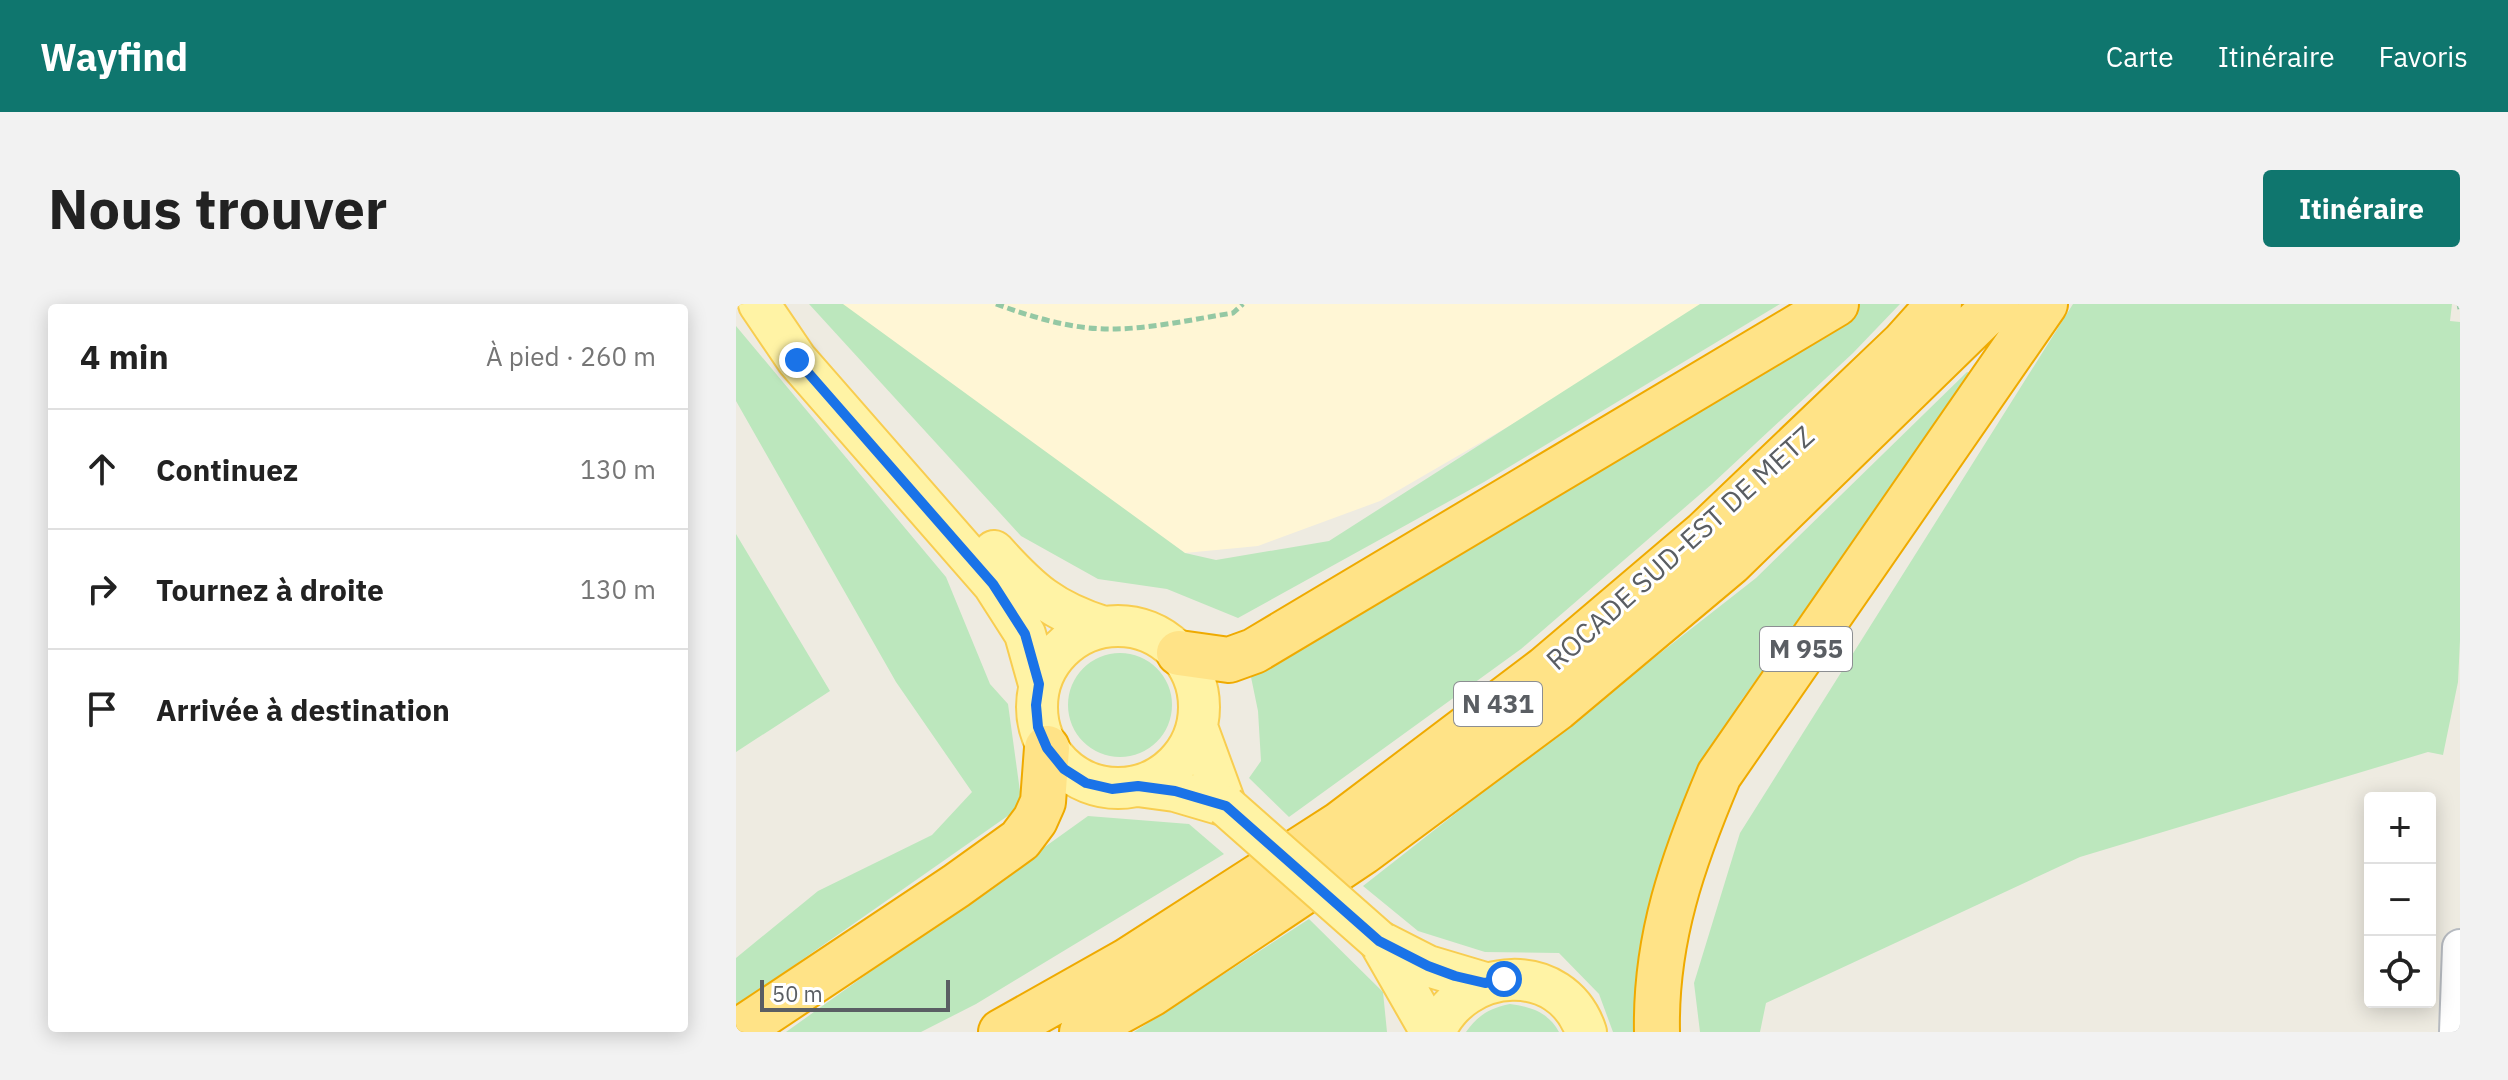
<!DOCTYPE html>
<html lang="fr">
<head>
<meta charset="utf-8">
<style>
  body { margin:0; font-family:"IBM Plex Sans",sans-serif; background:#f2f2f2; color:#222 }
  .controls { position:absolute; right:24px; bottom:24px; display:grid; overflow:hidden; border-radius:8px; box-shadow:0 4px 20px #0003 }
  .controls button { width:72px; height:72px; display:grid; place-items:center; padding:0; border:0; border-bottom:2px solid #e0e0e0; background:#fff; color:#222; font:40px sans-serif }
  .scale { position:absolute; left:24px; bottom:20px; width:190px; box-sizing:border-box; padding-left:8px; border:4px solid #5a5e63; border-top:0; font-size:22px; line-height:28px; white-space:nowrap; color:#5a5e63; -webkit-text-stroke:6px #fff; paint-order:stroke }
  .stop { position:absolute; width:24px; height:24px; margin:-18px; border:6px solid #1a73e8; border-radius:50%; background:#fff }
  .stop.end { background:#1a73e8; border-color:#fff; box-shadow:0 2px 8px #0008 }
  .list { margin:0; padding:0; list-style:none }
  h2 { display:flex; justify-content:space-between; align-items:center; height:104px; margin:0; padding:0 32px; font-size:34px }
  h2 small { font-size:26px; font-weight:400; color:#767676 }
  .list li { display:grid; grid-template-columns:52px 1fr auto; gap:24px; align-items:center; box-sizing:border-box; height:120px; padding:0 32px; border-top:2px solid #e0e0e0 }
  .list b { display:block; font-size:30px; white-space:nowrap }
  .list em { font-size:26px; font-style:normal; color:#767676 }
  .icon { flex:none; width:44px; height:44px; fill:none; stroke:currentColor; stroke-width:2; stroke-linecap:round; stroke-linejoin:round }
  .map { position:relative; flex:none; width:1724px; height:728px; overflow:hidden; border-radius:8px }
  header { display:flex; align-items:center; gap:48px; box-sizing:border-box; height:112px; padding:0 40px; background:#0f766e; color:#fff }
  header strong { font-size:38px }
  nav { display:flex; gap:44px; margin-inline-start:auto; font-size:28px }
  .intro { display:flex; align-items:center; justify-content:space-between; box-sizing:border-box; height:192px; padding:0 48px }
  h1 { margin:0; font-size:56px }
  .button { padding:20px 36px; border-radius:8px; background:#0f766e; color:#fff; font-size:28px; font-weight:700 }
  main { display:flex; gap:48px; padding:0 48px }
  aside { flex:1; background:#fff; border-radius:8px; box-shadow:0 4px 20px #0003 }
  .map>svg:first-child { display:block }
  .commercial { fill:#fff6d5 }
  .green { fill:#bce7bd }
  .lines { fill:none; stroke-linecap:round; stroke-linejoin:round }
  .secondary-casing { stroke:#b7bbc1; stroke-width:38 }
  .primary-casing { stroke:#f8cd50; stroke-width:44 }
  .highway-casing { stroke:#efaa00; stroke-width:48 }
  .path { stroke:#94c8a4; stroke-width:5; stroke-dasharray:8 4; stroke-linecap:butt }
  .secondary { stroke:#fff; stroke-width:34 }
  .primary { stroke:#fff3a5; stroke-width:40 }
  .highway { stroke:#ffe387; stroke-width:44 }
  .primary-bridge-casing { stroke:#f8cd50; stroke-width:44; stroke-linecap:butt }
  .primary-bridge { stroke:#fff3a5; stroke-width:40 }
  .route { stroke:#1a73e8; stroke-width:10 }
  .labels { text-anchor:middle; stroke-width:6; stroke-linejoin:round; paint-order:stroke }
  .shield { fill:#fff; stroke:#8c8e92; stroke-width:2 }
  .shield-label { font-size:26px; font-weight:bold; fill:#5a5e63 }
  .street-label { font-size:28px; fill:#5a5e63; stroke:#fff }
</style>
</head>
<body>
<header>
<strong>Wayfind</strong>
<nav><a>Carte</a><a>Itinéraire</a><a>Favoris</a></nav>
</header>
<div class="intro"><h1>Nous trouver</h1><a class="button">Itinéraire</a></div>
<main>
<aside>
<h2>4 min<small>À pied · 260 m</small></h2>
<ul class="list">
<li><svg class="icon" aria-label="ahead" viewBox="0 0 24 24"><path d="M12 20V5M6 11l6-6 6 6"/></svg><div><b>Continuez</b></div><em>130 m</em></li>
<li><svg class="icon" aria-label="right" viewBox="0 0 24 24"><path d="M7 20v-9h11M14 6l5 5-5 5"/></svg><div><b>Tournez à droite</b></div><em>130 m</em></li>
<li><svg class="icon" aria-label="arrive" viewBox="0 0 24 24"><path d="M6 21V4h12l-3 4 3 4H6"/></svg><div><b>Arrivée à destination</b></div></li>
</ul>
</aside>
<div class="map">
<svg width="1724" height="728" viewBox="0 0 1724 728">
  <rect width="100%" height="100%" fill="#eeebe1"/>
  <path class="commercial" d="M85 0H983L644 197 522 242 449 249Z"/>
  <path class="green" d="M73 0H107L449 249 480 256 593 237 964 0H1044L748 178 502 314 431 285 362 275 285 232Z
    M1124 0H1164L1117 49 976 180 785 345 553 513 513 474 525 457 522 407 515 373 636 295 1069 36Z
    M1337 0H1716L1714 17 1724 18V336L1722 378 1707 451 1692 448 1344 553 1030 699 1024 728H964L958 679 1004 529Z
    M0 22 210 273 254 380 272 400 286 502 0 702V654L82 587 196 531 236 488 160 378 0 97Z
    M1231 68 1240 71 1004 398 960 483 906 728H877L863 690 823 649 749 648 682 627 627 582 1020 274Z
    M0 230 94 387 0 448Z
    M332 401a52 52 0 1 1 104 0a52 52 0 1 1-104 0Z
    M352 512 453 520 488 550 240 700 185 728H50Z
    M573 615 647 688 651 728H398Z
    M774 700C795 703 812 708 823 728H730C742 711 754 704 774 700Z"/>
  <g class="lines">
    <defs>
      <path id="secondary" d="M1721 728 1724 643"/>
      <path id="primary" d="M23 0 61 56 257 280 289 330 303 380
        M258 247C294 287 316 307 368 323
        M301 403a81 81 0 1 1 162 0a81 81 0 1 1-162 0Z
        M461 423 490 502
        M402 482 439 487 490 502
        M643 637 692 662 749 679
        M643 637 695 728
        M699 728C727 662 826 655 850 728"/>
      <path id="highway" d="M443 349 493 356 518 347 1100 0
        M1 728 220 582 284 536 299 516 307 498 311 444
        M265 728 391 657 604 520 809 365 969 229 1168 39 1203 0
        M346 728 415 690 627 548 821 404 994 259 1260 0
        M921 728C919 635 947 556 983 471L1309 0"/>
    </defs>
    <use href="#secondary" class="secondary-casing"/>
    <use href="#primary" class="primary-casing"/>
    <use href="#highway" class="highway-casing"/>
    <path class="path" d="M260 0C299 14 338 26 380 25 419 24 458 15 497 9L507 0
      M1723 0 1724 5"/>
    <use href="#secondary" class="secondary"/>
    <use href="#primary" class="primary"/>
    <use href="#highway" class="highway"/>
    <defs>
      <path id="primary-bridge" d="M490 502 643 637"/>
    </defs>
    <use href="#primary-bridge" class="primary-bridge-casing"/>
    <use href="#primary-bridge" class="primary-bridge"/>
  </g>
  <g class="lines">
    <path class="route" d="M61 56 257 280 289 330 303 380 300 401 302 423 311 444 328 465 350 479 376 485 402 482 439 487 490 502 643 637 692 662 719 672 749 679 768 675"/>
  </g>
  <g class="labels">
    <g class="shield">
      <rect x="1024" y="323" width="92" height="44" rx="6"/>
      <rect x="718" y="378" width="88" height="44" rx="6"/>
    </g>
    <g class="shield-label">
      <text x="1070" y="354">M 955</text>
      <text x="762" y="409">N 431</text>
    </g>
    <g class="street-label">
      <text transform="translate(944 244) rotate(-42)" y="10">ROCADE SUD-EST DE METZ</text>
    </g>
  </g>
</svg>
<div class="controls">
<button>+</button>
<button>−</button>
<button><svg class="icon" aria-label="locate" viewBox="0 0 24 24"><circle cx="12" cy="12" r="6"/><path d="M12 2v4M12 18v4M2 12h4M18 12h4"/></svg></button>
</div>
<div class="scale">50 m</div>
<div class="stop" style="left:768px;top:675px"></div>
<div class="stop end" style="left:61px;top:56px"></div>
</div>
</main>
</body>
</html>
